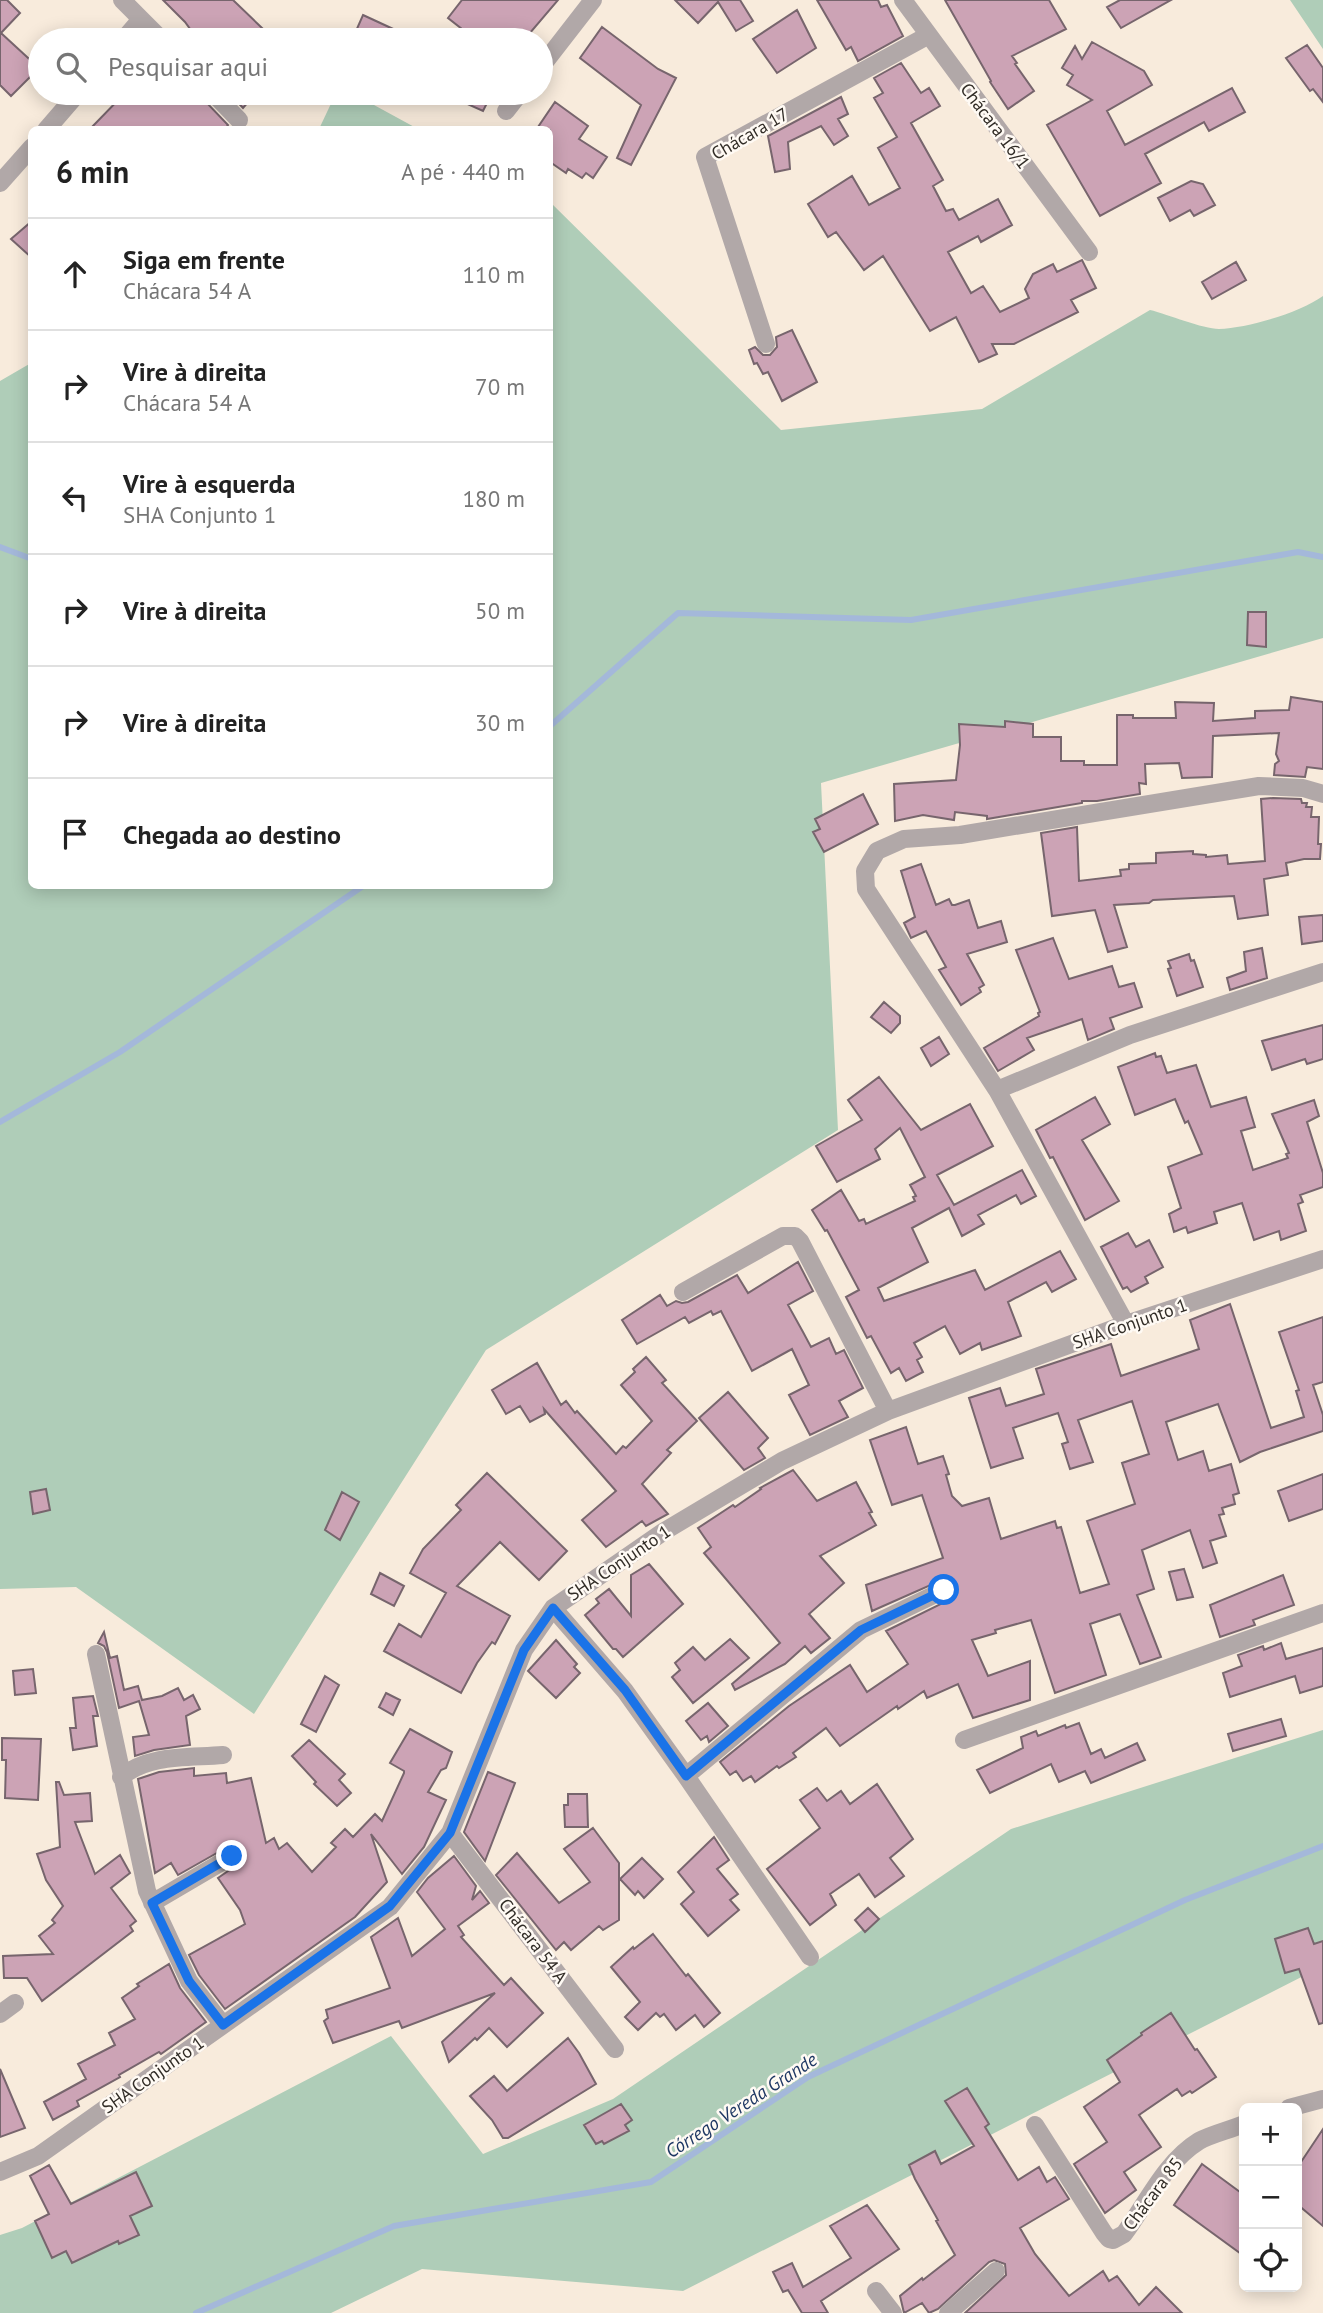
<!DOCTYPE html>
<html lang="pt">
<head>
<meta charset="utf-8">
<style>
  body { margin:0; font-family:"PT Sans",sans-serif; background:#f2f2f2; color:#222 }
  .controls { position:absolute; right:21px; bottom:21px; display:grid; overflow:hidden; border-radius:10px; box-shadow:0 4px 18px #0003 }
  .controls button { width:63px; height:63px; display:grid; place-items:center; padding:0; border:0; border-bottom:2px solid #e0e0e0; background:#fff; color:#222; font:35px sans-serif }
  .stop { position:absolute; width:21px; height:21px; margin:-16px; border:5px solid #1a73e8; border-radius:50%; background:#fff }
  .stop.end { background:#1a73e8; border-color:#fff; box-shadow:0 2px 7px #0008 }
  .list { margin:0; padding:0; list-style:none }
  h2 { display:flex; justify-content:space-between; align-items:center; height:91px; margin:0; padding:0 28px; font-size:30px }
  h2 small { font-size:23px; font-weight:400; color:#767676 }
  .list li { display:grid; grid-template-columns:46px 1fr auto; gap:21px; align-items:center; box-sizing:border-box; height:112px; padding:0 28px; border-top:2px solid #e0e0e0 }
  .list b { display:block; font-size:26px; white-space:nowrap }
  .list p { margin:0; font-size:23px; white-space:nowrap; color:#767676 }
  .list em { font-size:23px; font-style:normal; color:#767676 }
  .icon { flex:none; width:38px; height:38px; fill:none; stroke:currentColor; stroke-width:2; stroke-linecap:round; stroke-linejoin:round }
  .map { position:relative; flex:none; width:1323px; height:2313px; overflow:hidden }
  .search { position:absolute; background:#fff; box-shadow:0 4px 18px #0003; left:28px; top:28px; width:525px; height:77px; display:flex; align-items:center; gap:18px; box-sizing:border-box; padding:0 24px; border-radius:38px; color:#767676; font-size:26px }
  .panel { position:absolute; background:#fff; box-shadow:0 4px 18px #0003; left:28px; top:126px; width:525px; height:763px; border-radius:10px }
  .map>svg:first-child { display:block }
  .green { fill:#afcdb8 }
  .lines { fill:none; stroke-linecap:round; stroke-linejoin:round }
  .stream { stroke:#a4b8da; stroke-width:6 }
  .building { fill:#cca3b5; stroke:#77656d; stroke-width:2 }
  .minor { stroke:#b1a8a8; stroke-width:18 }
  .route { stroke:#1a73e8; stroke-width:9 }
  .labels { text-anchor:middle; stroke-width:5; stroke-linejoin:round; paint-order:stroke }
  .street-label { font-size:18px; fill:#322d27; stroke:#fffaf4 }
  .water-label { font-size:19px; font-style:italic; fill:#1e3763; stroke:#fffaf4 }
</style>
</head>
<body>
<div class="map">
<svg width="1323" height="2313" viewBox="0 0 1323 2313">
  <rect width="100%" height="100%" fill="#f8ebdc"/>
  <path class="green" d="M1290 0H1323V49Z
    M336 93H352L418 129H319Z
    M550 202 781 430 982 409 1150 310C1167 314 1203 329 1219 329 1248 328 1299 313 1323 296V638L821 783 838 1130 486 1350 254 1714 76 1587 0 1589V381L31 363 32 886H550Z
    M1323 1730V1966L683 2291 422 2269 331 2313H0V2235L22 2228 391 2036 483 2154 613 2099 1011 1829Z"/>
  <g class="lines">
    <path class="stream" d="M0 547 32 559
      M550 726 678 613 911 620 1298 552 1323 557
      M0 1122 120 1052 363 886
      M196 2313 394 2226 651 2182 808 2077 1185 1900 1323 1846"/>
  </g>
  <path class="building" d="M0 0H7L20 13 1 33 39 68 11 96 0 85Z
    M163 0H233L262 28 257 32 264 40H198L185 22Z
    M462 0H558L524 40H476L448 18Z
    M675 0H740L753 21 736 31 718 2 698 23Z
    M817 0H878L881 7 887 5 903 36 858 61 851 47 846 50Z
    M945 0H1049L1066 29 1012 56 1017 63 1015 64 1034 91 1008 109 990 82 991 81Z
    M1120 0H1171L1121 28 1107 7Z
    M797 10 816 48 777 73 753 39Z
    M363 15 417 40H352Z
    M602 27 658 69 676 78 631 165 617 158 641 105 580 58Z
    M1092 42 1144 71 1152 85 1107 111 1125 145 1232 88 1245 112 1209 131 1204 122 1145 154 1161 183 1100 216 1047 125 1092 100 1067 85 1073 75 1062 68 1075 46 1082 59Z
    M1307 45 1323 68V102L1313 89 1310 91 1286 58Z
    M901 63 921 93 929 88 940 106 911 123 943 180 933 186 946 211 953 209 959 220 998 199 1012 225 981 242 978 236 948 252 971 293 983 286 1000 312 1029 298 1025 289 1033 274 1053 264 1057 272 1082 260 1096 288 1071 300 1078 312 1014 344H992L997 354 979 362 956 317 930 331 883 256 864 270 836 232 828 237 808 204 852 176 869 205 900 188 878 148 897 137 874 98 883 93 874 78Z
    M125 93H202L205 101 228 125 224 130H89Z
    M229 93H256L243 108Z
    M443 93H492L483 111Z
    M841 97 848 114 838 119 848 136 834 145 821 126 788 142 790 169 775 172 768 136Z
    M555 102 588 126 579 139 607 157 593 178 586 173 582 178 568 169 566 173 550 162V130H536Z
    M1191 181 1203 184 1215 205 1194 216 1190 210 1170 221 1158 198Z
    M32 221V258L11 239Z
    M1236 262 1246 280 1212 299 1202 282Z
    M792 330 817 382 782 401 768 372 763 374 757 363 754 364 749 350 755 347 763 355H770L777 347 776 337Z
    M1248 612H1266V647L1247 645Z
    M1291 697 1323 702V769L1307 767 1305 777 1274 775 1275 764 1279 761 1276 754 1279 733 1213 736 1212 777 1182 778 1179 763 1145 764 1146 784 1139 783 1140 794 1097 801H1082V803L987 819V816L955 812 954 820 923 815 895 821 894 784 956 780 960 745 959 724 1005 727V721L1033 724V737H1061V761H1084V765H1117V715H1133V718H1176L1175 702 1214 703 1213 721 1255 718V711L1289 710Z
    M863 794 878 824 824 852 813 832 820 829 815 819Z
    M1273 798 1301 799 1302 803H1307L1306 807H1312L1311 817H1319L1318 844H1321L1320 859H1304L1286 863 1288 875 1264 879 1268 915 1238 919 1234 896 1153 900 1149 903 1114 905 1127 947 1108 952 1095 910 1052 916 1041 833 1077 827 1079 881 1121 876 1120 870 1129 869V864L1156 863V853L1193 851V854L1206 855V857L1227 855 1228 864 1265 861 1261 799Z
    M921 864 936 905 949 899 952 905H955L969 900 978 928 1001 921 1007 942 967 954 984 985 979 988 981 992 961 1005 939 970 946 967 926 931 911 938 904 923 915 917 901 871Z
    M1323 915V941L1302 944 1299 917Z
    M1053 938 1069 979 1112 966 1119 987 1134 983 1142 1007 1110 1018 1114 1029 1088 1040 1082 1019 1027 1038 1034 1050 998 1071 984 1048 1039 1016 1038 1013 1040 1012 1016 950Z
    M1262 948 1267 978 1230 990 1227 978 1246 971 1244 952Z
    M1189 954 1191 961 1194 960 1203 987 1177 996 1168 969 1171 968 1168 961Z
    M884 1002 900 1016V1023L891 1033 871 1017Z
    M1323 1025V1059L1307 1064 1305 1059 1272 1070 1262 1041Z
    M939 1037 949 1054 931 1066 921 1048Z
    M1155 1053 1156 1057 1161 1056 1167 1073 1196 1065 1211 1107 1246 1097 1255 1127 1241 1131 1253 1170 1288 1158 1286 1154 1289 1153 1272 1114 1314 1100 1319 1116 1307 1122 1323 1173V1187L1300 1195 1303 1202 1298 1204 1306 1231 1281 1240 1279 1231 1254 1240 1242 1203 1214 1212 1217 1223 1188 1233 1186 1227 1174 1232 1169 1214 1181 1208 1168 1167 1202 1154 1188 1121 1185 1123 1175 1099 1135 1115 1118 1067Z
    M879 1077 921 1130 970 1104 993 1146 937 1175 954 1205 1022 1170 1036 1196 1021 1204 1016 1195 978 1215 984 1224 962 1236 949 1208 912 1228 928 1262 878 1288 884 1301 975 1270 985 1290 1060 1251 1076 1279 1052 1292 1046 1282 1008 1302 1021 1336 982 1350 980 1343 960 1354 945 1326 914 1343 922 1357 917 1360 923 1372 906 1381 899 1368 891 1373 871 1336 867 1338 846 1297 859 1290 827 1230 825 1231 812 1210 841 1190 859 1221 864 1219 866 1224 915 1201 913 1197 916 1196 910 1185 925 1177 900 1128 875 1149 880 1159 837 1182 816 1146 862 1120 848 1100Z
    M1095 1097 1110 1124 1082 1140 1119 1201 1085 1220 1053 1157 1050 1158 1036 1130Z
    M1128 1233 1136 1247 1149 1240 1163 1267 1145 1277 1148 1283 1131 1292 1127 1287 1123 1289 1101 1247Z
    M798 1262 813 1291 788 1305 803 1332 811 1347 829 1338 836 1354 844 1350 863 1388 839 1401 848 1417 810 1435 789 1395 809 1385 792 1349 752 1371 721 1311 713 1315 711 1311 689 1323 685 1317 637 1344 622 1320 660 1295 667 1306 676 1301 682 1303 688 1302 737 1275 748 1293Z
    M1230 1304 1271 1428 1304 1417 1296 1391 1299 1390 1279 1332 1323 1317V1382L1313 1385 1323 1415V1431L1260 1452 1240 1462 1218 1404 1166 1422 1178 1460 1203 1451 1209 1471 1231 1464 1239 1493 1233 1495 1235 1504 1222 1508 1224 1514 1219 1515 1226 1536 1210 1541 1217 1563 1203 1568 1190 1530 1142 1550 1154 1589 1137 1595 1161 1657 1140 1664 1120 1614 1090 1624 1106 1675 1055 1693 1031 1620 995 1630 996 1633 972 1640 988 1676 1030 1661V1700L973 1718 958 1684 927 1698 924 1691 898 1709 897 1706 840 1746 826 1728 793 1753 796 1757 779 1768 777 1766 755 1782 751 1776 743 1781 736 1771 730 1775 720 1762 789 1706 850 1665 867 1692 908 1664 886 1631 949 1600 954 1596V1584L944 1579 872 1611 866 1585 943 1558 922 1495 892 1505 870 1440 906 1427 918 1464 943 1456 949 1474 946 1475 952 1496 962 1506 989 1498 1001 1539 1055 1521 1057 1528 1061 1527 1080 1593 1109 1584 1087 1521 1135 1504 1122 1463 1149 1454 1132 1401 1078 1420 1093 1462 1070 1469 1062 1444 1068 1442 1058 1413 1013 1428 1023 1458 991 1468 969 1398 1000 1388 1006 1406 1044 1394 1036 1369 1111 1344 1121 1376 1199 1349 1190 1320Z
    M646 1357 666 1380 662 1383 697 1421 667 1450 671 1453 642 1484 668 1514 646 1526 642 1521 606 1547 582 1520 616 1491 544 1409 545 1414 530 1422 520 1406 506 1414 492 1390 537 1363 561 1405 566 1401 575 1413 577 1411 616 1454 623 1446 626 1448 652 1421 621 1385 635 1372 633 1369Z
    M728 1392 768 1438 758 1448 765 1458 744 1470 699 1418Z
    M793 1470 817 1501 856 1482 872 1512 869 1513 876 1525 820 1556 844 1583 809 1614 830 1638 811 1653 805 1646 785 1664 735 1690 732 1684 780 1643 704 1553 711 1547 698 1528 733 1505 735 1507 761 1489 760 1488Z
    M487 1473 567 1551 539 1580 500 1542 457 1586 510 1616 495 1644 492 1642 477 1663 461 1693 384 1651 399 1624 421 1637 446 1593 410 1573 423 1549 461 1510 456 1505Z
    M1323 1474V1509L1289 1521 1278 1491Z
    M46 1489 50 1510 33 1514 30 1492Z
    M342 1492 359 1502 340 1540 325 1530Z
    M649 1564 683 1604 623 1657 616 1649H613L585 1615 599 1603 596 1599 609 1589 631 1616V1575Z
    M1184 1569 1193 1597 1177 1600 1169 1572Z
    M380 1573 404 1586 394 1606 371 1594Z
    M1283 1575 1294 1605 1253 1620 1255 1625 1220 1637 1210 1605Z
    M104 1632 110 1658 117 1656 124 1690 138 1686 142 1700 162 1696 178 1688 184 1700 193 1695 200 1709 186 1716 190 1745 154 1750 135 1756 133 1737 149 1735 139 1701 119 1708 107 1652 104 1646 98 1643Z
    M730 1639 749 1658 693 1703 672 1677 680 1670 675 1663 693 1647 705 1660Z
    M556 1640 577 1664 574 1667 580 1673 556 1698 528 1671Z
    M1281 1643 1286 1659 1323 1648V1686L1300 1693 1295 1676 1230 1697 1223 1673 1242 1666 1238 1655 1263 1646 1264 1650Z
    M33 1669 36 1693 15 1695 13 1671Z
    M325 1676 339 1685 316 1732 301 1724Z
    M386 1693 400 1700 393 1715 379 1707Z
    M93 1696 98 1716H93L97 1746 73 1750 70 1728H76L73 1698Z
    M708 1703 728 1726 709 1742 707 1736 701 1740 686 1721Z
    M1281 1719 1286 1736 1233 1751 1228 1734Z
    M1079 1723 1091 1754 1101 1749 1105 1758 1137 1743 1145 1760 1091 1783 1085 1771 1059 1782 1051 1764 990 1793 977 1770 1023 1748 1021 1737 1036 1731 1038 1736 1065 1725 1066 1728Z
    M410 1729 452 1752 446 1768 441 1770 428 1792 446 1800 424 1847 402 1874 371 1834 387 1882 355 1917 225 2009 199 1975 189 1955 245 1924 240 1910 218 1878 241 1862 242 1851 237 1846 231 1845 178 1875 171 1863 155 1873 138 1779 159 1772 194 1768V1776L226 1773 227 1783 251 1778 266 1843 274 1838 279 1849 287 1843 312 1872 336 1847 331 1843 345 1829 353 1837 375 1814 382 1821 404 1773V1771L390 1763Z
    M2 1738 41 1739 38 1800 5 1798 6 1760H2Z
    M309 1740 345 1774 339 1780 351 1793 337 1806 314 1784 316 1782 292 1756Z
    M488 1772 515 1783 485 1861 464 1832Z
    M56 1782H59L64 1795 90 1793 92 1821 75 1822 95 1874 120 1855 130 1873 111 1888 136 1921 130 1926 133 1931 42 2001 27 1978H4L3 1956 53 1954 39 1936 55 1923 52 1920 63 1906 46 1880 37 1854 60 1847Z
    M877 1784 913 1839 890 1858 904 1876 875 1897 859 1874 830 1894 836 1905 810 1925 767 1869 820 1828 800 1800 817 1788 827 1801 841 1791 850 1804Z
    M568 1794H587L588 1827H565L564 1805H568Z
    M593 1828 619 1863V1920L603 1930 599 1926 571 1950 564 1942 556 1950 496 1875 517 1853 559 1903 590 1882 564 1849Z
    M714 1837 729 1860 717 1869 738 1894 730 1900 739 1910 708 1936 681 1904 694 1892 678 1872Z
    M454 1856 476 1886 472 1900 480 1891 489 1903 458 1926 464 1935 461 1937 504 1985 511 1978 543 2013 507 2047 489 2028 477 2040 475 2038 449 2062 442 2042 495 1993 402 2028 399 2021 333 2043 324 2021 328 2018 326 2010 390 1988 371 1937 398 1918 412 1956 445 1929 417 1892 428 1878Z
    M642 1858 663 1879 644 1898 638 1891 635 1895 620 1879Z
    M868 1908 879 1919 865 1932 855 1920Z
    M1308 1928 1314 1944 1323 1941V2023L1319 2024 1299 1969 1285 1973 1275 1939Z
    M653 1934 686 1976 688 1974 720 2013 704 2027 695 2015 676 2030 664 2014 660 2017 656 2013 638 2030 625 2017 640 2002 611 1967 633 1947 634 1949Z
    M169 1964 180 1988 206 2022 161 2054 159 2052 119 2075 120 2077 77 2101 79 2106 53 2120 44 2102 86 2079 78 2064 115 2045 109 2033 135 2019 122 1998 139 1986 137 1984Z
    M1171 2013 1195 2050 1197 2049 1216 2077 1192 2093 1190 2091 1182 2096 1177 2089 1139 2115 1161 2147 1124 2172 1136 2190 1105 2213 1074 2164 1107 2142 1084 2107 1120 2082 1107 2060 1142 2035 1141 2033Z
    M568 2038 579 2053 596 2084 508 2138H503L492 2120 470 2096 494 2076 507 2091Z
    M0 2069 25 2128 0 2137Z
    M967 2088 989 2124 985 2127 1018 2180 1039 2167 1047 2182 1055 2177 1069 2199 1020 2228 1035 2254 1069 2296 1103 2271 1109 2281 1117 2276 1139 2305 1156 2287 1182 2313H965L1006 2275 1005 2264 994 2260 989 2262 938 2309 929 2313 922 2303 904 2313 900 2296 922 2278 923 2280 955 2255 936 2221 938 2220 915 2179 909 2165 935 2151 941 2164 974 2146 945 2101Z
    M621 2104 632 2120 625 2125 629 2131 604 2144 602 2141 596 2144 584 2125Z
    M1323 2129V2226L1297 2204V2168Z
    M1202 2164 1244 2195V2256L1174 2205Z
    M49 2165 71 2204 136 2172 152 2206 130 2216 139 2235 119 2244 118 2241 72 2263 66 2251 52 2258 35 2221 49 2214 30 2176Z
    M867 2205 899 2249 821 2301 828 2313H802L788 2290 783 2292 773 2272 792 2263 803 2287 851 2258 830 2226Z"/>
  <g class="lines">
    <path class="minor" d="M122 0 141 19
      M903 0 1089 252
      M123 40 141 19 162 40
      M541 67 593 0
      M213 93 239 120
      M506 111 520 93
      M46 130 78 93
      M0 183 32 147
      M766 344 705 157 927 36
      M997 1090 1130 1035 1323 972
      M683 1292 783 1236H795L800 1241 888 1411
      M1126 1324 997 1090 866 889 865 871 877 851 904 839 960 835 1259 786 1303 788 1323 794
      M553 1608 625 1691 686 1776 810 1957
      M96 1654 147 1891 189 1981 223 2025
      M964 1740 1323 1613
      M686 1776 861 1630 944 1590
      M121 1777C149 1754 188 1758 223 1755
      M450 1833 615 2049
      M152 1903 232 1856
      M0 2014 15 2003
      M1289 2108 1323 2099
      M1035 2125 1104 2233 1109 2239 1113 2240 1124 2234C1147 2203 1165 2162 1199 2141 1212 2134 1230 2130 1244 2124
      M0 2172 38 2156 390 1907 450 1833 524 1650 553 1608 663 1532 782 1461 888 1411 1126 1324 1323 1259
      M876 2291 893 2313
      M948 2313 996 2271"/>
  </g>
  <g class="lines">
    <path class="route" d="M232 1856 152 1903 189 1981 223 2025 390 1906 450 1833 524 1650 553 1608 625 1690 686 1776 861 1630 944 1590"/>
  </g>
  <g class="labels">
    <g class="street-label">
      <text transform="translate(995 126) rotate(53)" y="6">Chácara 16/1</text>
      <text transform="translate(750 134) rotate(-30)" y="6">Chácara 17</text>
      <text transform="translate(1130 1324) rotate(-19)" y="6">SHA Conjunto 1</text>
      <text transform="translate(619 1563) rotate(-34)" y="6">SHA Conjunto 1</text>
      <text transform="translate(533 1941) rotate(53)" y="6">Chácara 54 A</text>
      <text transform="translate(153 2075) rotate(-35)" y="6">SHA Conjunto 1</text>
      <text transform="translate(1153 2194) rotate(-53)" y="6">Chácara 85</text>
    </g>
    <g class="water-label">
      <text transform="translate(741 2105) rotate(-33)" y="7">Córrego Vereda Grande</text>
    </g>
  </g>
</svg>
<div class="controls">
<button>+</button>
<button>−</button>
<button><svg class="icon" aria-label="locate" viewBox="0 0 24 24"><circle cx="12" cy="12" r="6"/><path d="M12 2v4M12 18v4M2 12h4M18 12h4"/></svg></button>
</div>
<div class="stop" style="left:944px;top:1590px"></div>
<div class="stop end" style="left:232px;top:1856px"></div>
<div class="search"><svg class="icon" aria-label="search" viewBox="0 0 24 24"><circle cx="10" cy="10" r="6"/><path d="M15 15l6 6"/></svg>Pesquisar aqui</div>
<section class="panel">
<h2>6 min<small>A pé · 440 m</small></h2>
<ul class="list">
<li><svg class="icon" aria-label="ahead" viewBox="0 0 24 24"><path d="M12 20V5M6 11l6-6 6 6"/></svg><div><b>Siga em frente</b><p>Chácara 54 A</p></div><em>110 m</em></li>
<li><svg class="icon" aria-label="right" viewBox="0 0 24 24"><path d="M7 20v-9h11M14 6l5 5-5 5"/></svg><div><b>Vire à direita</b><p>Chácara 54 A</p></div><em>70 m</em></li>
<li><svg class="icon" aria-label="left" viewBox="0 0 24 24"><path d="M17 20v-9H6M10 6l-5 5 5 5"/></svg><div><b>Vire à esquerda</b><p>SHA Conjunto 1</p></div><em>180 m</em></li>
<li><svg class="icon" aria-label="right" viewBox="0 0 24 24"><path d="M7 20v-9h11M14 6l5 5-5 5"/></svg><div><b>Vire à direita</b></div><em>50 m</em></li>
<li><svg class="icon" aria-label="right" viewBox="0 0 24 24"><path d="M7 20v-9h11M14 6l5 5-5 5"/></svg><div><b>Vire à direita</b></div><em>30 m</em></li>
<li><svg class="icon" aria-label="arrive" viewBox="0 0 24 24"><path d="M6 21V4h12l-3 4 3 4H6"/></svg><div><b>Chegada ao destino</b></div></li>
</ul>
</section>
</div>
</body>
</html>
